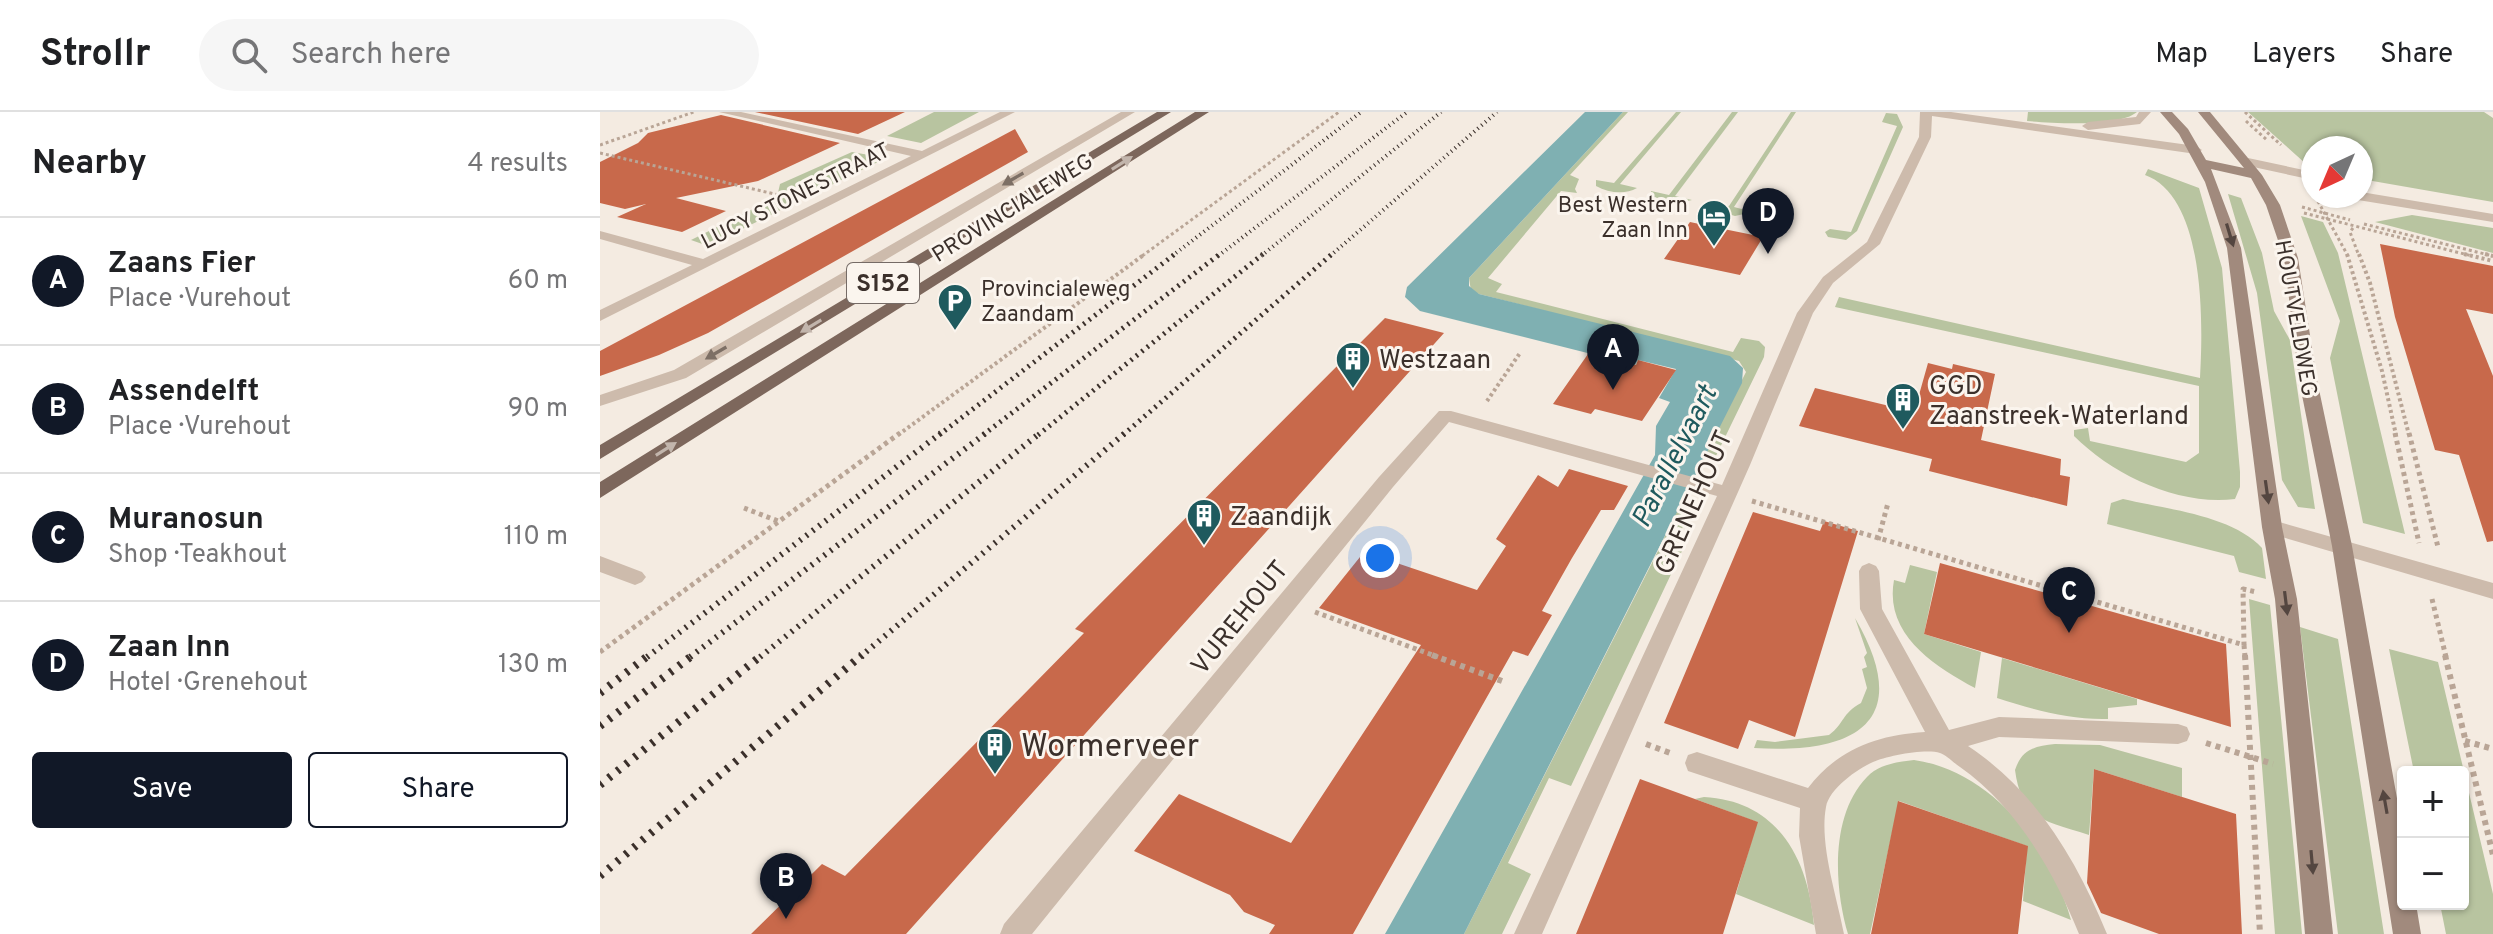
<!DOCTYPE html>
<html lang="en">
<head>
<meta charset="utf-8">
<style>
  body { margin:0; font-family:Overpass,sans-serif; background:#f6f6f6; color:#202124 }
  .controls { position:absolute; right:24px; bottom:24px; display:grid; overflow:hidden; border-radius:8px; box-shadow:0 2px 6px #0004 }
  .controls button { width:72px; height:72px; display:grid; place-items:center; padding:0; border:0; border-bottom:2px solid #e0e0e0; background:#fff; color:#202124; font:40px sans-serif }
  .compass { position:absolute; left:1701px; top:24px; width:72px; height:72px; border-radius:50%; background:#fff; box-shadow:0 2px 6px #0004; rotate:224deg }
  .you { position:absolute; left:780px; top:446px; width:28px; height:28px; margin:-20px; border:6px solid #fff; border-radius:50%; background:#1a73e8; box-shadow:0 0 0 12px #1a73e833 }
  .badge { display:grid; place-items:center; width:52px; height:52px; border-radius:50%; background:#111827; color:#fff; font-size:26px; font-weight:700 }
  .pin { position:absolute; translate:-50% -66px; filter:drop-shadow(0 2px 4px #0008) }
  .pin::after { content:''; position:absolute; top:42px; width:28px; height:24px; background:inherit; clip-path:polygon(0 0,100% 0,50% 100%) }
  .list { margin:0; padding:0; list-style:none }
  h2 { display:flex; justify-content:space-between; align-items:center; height:104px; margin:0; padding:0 32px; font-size:34px }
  h2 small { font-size:26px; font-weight:400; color:#757577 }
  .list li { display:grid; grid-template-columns:52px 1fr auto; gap:24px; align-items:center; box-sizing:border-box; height:128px; padding:0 32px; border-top:2px solid #e0e0e0 }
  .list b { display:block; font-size:30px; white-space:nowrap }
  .list p { margin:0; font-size:26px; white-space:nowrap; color:#757577 }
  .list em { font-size:26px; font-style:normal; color:#757577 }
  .actions { display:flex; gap:16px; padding:24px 32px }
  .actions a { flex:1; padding:18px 0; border:2px solid #111827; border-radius:8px; text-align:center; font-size:28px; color:#111827 }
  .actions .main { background:#111827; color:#fff }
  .icon { flex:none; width:44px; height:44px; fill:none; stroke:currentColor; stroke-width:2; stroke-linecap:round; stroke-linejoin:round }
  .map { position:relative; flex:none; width:1893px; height:822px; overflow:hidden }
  header { display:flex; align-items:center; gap:48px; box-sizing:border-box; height:112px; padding:0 40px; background:#fff; border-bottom:2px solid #e0e0e0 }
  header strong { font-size:38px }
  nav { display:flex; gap:44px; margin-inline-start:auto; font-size:28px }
  .search { width:560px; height:72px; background:#f6f6f6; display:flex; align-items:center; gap:20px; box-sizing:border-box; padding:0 28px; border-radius:44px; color:#757577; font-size:30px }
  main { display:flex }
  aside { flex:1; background:#fff }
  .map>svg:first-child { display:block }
  .green { fill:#b8c4a0 }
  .water { fill:#7fb0b2 }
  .building { fill:#c8694b }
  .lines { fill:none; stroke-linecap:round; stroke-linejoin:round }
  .path-far3 { stroke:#b9a596; stroke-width:3; stroke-dasharray:3 3; stroke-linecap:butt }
  .path-far2 { stroke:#b9a596; stroke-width:4; stroke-dasharray:3 3; stroke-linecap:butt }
  .path-far1 { stroke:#b9a596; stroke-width:5; stroke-dasharray:4 4; stroke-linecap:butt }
  .path { stroke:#b9a596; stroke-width:6; stroke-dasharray:5 5; stroke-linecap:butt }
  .street { fill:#cdbbac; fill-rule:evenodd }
  .secondary { fill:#a18a7d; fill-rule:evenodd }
  .primary { fill:#7d675c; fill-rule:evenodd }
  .rail-far3 { stroke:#3b302b; stroke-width:4; stroke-dasharray:1 4; stroke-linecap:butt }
  .rail-far2 { stroke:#3b302b; stroke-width:5; stroke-dasharray:2 5; stroke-linecap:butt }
  .rail-far1 { stroke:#3b302b; stroke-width:6; stroke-dasharray:2 6; stroke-linecap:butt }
  .rail { stroke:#3b302b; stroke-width:8; stroke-dasharray:3 8; stroke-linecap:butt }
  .oneway { fill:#c2b5ac }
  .oneway2 { fill:#7d6f65 }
  .oneway3 { fill:#544640 }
  .labels { text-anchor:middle; stroke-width:6; stroke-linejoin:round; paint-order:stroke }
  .far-street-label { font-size:22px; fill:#3b302b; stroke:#fbf5ee }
  .far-poi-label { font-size:22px; fill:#3b302b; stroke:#fbf5ee; text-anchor:end }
  .shield { fill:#fbf5ee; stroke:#756b66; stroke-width:2 }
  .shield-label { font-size:24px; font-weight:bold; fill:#3b302b }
  .poi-label { font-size:26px; fill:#3b302b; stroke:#fbf5ee; text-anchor:start }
  .street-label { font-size:26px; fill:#3b302b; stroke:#fbf5ee }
  .water-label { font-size:28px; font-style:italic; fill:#1f5a5e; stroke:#fbf5ee }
  .near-poi-label { font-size:32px; fill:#3b302b; stroke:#fbf5ee; text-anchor:start }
</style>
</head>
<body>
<header>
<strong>Strollr</strong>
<div class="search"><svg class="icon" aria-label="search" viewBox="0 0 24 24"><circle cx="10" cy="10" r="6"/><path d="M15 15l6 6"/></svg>Search here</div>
<nav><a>Map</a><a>Layers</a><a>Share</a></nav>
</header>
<main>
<aside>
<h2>Nearby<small>4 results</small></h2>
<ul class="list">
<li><span class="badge">A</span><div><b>Zaans Fier</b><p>Place · Vurehout</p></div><em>60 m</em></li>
<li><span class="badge">B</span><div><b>Assendelft</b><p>Place · Vurehout</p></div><em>90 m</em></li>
<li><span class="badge">C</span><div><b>Muranosun</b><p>Shop · Teakhout</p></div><em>110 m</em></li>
<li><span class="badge">D</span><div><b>Zaan Inn</b><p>Hotel · Grenehout</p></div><em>130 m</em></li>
</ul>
<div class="actions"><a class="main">Save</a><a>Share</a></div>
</aside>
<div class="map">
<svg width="1893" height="822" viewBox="0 0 1893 822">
  <rect width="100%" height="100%" fill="#f4ebe1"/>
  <path class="green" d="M334 0H379L321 31 287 24Z
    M1023 0H1028L970 63 979 67 975 77 977 81 961 79 888 166 902 172 896 180 1133 240 1141 226 1159 229 1165 235 1164 245 1113 350 1108 354 1099 353 1146 260 1139 249 879 182 871 179 869 166Z
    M1076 0H1081L1020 72 1037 76C1025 83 1009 81 996 74V68L1014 71Z
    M1132 0H1138L1075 84 1092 88 1075 92 1052 86 1051 79 1069 83Z
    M1191 0H1196L1134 95 1153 100 1135 104 1111 97 1109 91 1129 94Z
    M1428 0H1537C1518 16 1452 11 1427 9Z
    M1648 0H1884L1893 6V90L1761 67V36H1713V54L1706 52Z
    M1286 1 1297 2 1303 15 1257 119 1246 128 1228 125 1225 120 1230 117 1251 120 1297 14 1282 10Z
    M252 40 286 46 108 134 91 128 177 85 180 72Z
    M1548 57 1599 76 1622 156 1640 360V375L1635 387C1578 394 1513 363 1474 324V318L1488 316 1490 329 1586 350 1599 341V274L1235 195 1239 185 1600 266C1603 213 1606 85 1545 63Z
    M1628 82 1641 86 1662 141 1674 199 1690 228 1715 397 1698 395 1682 368 1657 181Z
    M1812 103 1893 116V141L1775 110Z
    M1701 104 1723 110 1738 141 1805 422 1763 411 1730 246 1740 209Z
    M1083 385 1090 389 1091 395 1074 436 1082 439 971 674 949 666 908 751 931 762 902 822H864L1059 437Z
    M1523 387C1565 397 1632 403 1662 436L1666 467 1639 460 1634 444 1507 412 1511 391Z
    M1310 453 1337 460 1324 522 1381 540 1375 576C1334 554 1284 522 1294 468L1305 471Z
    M1649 487 1670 493 1702 822H1675Z
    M1255 506C1316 611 1254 642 1154 636L1157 628 1175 630 1229 623C1245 611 1241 602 1261 591L1267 576 1262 557 1267 555 1264 545 1267 541Z
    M1700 515 1738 527 1784 822H1738Z
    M1789 537 1838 550 1893 782V822H1846L1840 792H1863V660H1814Z
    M1402 546 1537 587V593L1508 596V607C1469 608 1434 598 1397 586Z
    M1455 632 1500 633 1582 656V685L1494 657 1489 723C1447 709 1422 710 1415 658 1422 637 1435 634 1455 632Z
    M1314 648C1392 659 1451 736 1471 808L1423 789 1427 734 1299 689 1270 822H1248C1234 775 1230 703 1267 665 1279 652 1298 650 1314 648Z
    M1104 685C1177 689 1208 745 1214 813L1136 782 1157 710 1095 687Z"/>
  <path class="water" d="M985 0H1023L869 166V174L879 182 1130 244 1143 256 1142 271 864 822H785L1055 343 1056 314 1070 290 1059 286 1076 257 1038 248 1035 253 820 199 805 185 807 175Z"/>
  <path class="building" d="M155 0H305L258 22Z
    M121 3 240 31 158 69 76 86 126 99 82 120 17 105 46 92 25 97 0 91V50L38 31 48 21Z
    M415 17 428 40 108 221 59 243 0 264V239Z
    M1090 110 1104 113 1163 125 1140 163 1064 147Z
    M1780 132 1893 154V202L1866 197 1893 264V429L1887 430 1859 343 1835 338 1795 205Z
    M785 206 844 221 306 822H151L222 752 245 764 484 521 475 517Z
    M988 242 1036 253 1038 248 1076 258 1042 309 995 297 991 302 953 292Z
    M1328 251 1352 257 1353 252 1395 262 1381 328 1461 347 1460 363 1470 365 1467 394 1329 359 1332 347 1199 314 1215 276 1306 298 1309 288 1317 290Z
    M969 357 1028 374 1014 398H1001L972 446 942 499 952 503 928 544 913 539 753 822H669L675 813 644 800 630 783 534 739 579 682 691 731 821 533 719 496 764 440 877 478 906 434 896 427 938 363 958 375Z
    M1153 400 1220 419 1224 409 1258 419 1195 625 1149 608 1138 637 1064 611Z
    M1340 451 1626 532 1631 615 1324 522Z
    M1494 657 1636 702 1642 822H1559L1501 801 1487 771Z
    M1040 667 1158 710 1123 822H976Z
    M1298 689 1428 734 1418 822H1271Z"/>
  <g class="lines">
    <path class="path-far3" d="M1645 0 1681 33
      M1646 9 1668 29
      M0 33 94 0
      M0 41 183 84
      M1715 84 1748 144
      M1702 95 1750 108
      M1704 101 1872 144
      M1764 112 1893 144
      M1753 116 1750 120 1759 144
      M542 144 739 0"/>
    <path class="path-far2" d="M1747 142 1782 259 1796 323
      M1759 142 1770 171 1809 323
      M1864 142 1893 149
      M1885 142 1893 144
      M887 289 920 241
      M298 323 545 142"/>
    <path class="path-far1" d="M1795 321 1819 431
      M1809 321 1838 435
      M1152 389 1644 533 1643 477 1656 480
      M144 396 178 409
      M1278 428 1288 391
      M1832 487 1846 545
      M715 500 838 545
      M1644 533 1645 545
      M0 540 300 321"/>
    <path class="path" d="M832 543 902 569
      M1645 543 1660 822
      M1845 543 1893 743
      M1865 629 1893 637
      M1606 631 1673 652
      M1046 632 1070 641"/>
    <path class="street" d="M119 0H141L322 39 400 0H415L0 209V198L92 153 0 127V119L103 147 311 44Z
      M521 0H535L86 266 0 294V283L74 258Z
      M1320 0H1351L1596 34 1602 38 1596 42 1332 4 1331 25 1280 132 1233 171 1213 201 1150 353 942 822H914L1117 384 849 310 793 375 432 822H400L404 812 779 365 839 299H851L1122 373 1197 201 1223 165 1267 130 1319 25Z
      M1539 0H1551L1540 12 1488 18 1482 14 1488 10 1536 5Z
      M1648 46 1713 60V68L1644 53 1642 50Z
      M1761 80 1893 102V110L1758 88 1751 84H1761Z
      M1672 408 1893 471V487L1665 420 1662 415Z
      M0 444 42 460 46 465 42 470 35 473 0 460Z
      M1269 451 1276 454 1279 459 1282 497 1349 618 1399 605 1578 612 1587 615 1590 622 1587 629 1578 632 1399 625 1368 634C1437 680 1476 747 1507 822H1479C1454 760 1416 694 1360 655 1354 651 1346 643 1340 641 1326 636 1286 644 1273 650 1257 657 1229 677 1226 695 1219 732 1237 785 1244 822H1216L1199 724 1200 696 1088 659 1085 651 1088 643 1097 640 1208 676C1238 637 1277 623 1325 620L1260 497 1259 459 1262 454Z"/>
    <path class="secondary" d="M1560 0H1572L1588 17 1606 48 1644 56 1598 0H1610L1662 63 1680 93 1698 146 1717 268 1752 434 1803 720V792H1816L1821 822H1793L1732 434 1699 268 1684 146 1666 93 1651 66 1611 57 1641 136 1682 415 1697 487 1733 822H1705L1675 487 1662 415 1627 136 1605 70 1579 22Z"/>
    <path class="primary" d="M557 0H571L0 347V333Z
      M595 0H609L0 386V370Z"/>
    <path class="rail-far3" d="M572 144 761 0
      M618 144 807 0
      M661 144 841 0
      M730 144 897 0"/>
    <path class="rail-far2" d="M339 323 575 142
      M383 323 620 142
      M438 323 663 142
      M523 323 732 142"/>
    <path class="rail-far1" d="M47 545 341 321
      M90 545 386 321
      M160 545 440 321
      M260 545 525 321"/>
    <path class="rail" d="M0 581 49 543
      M0 614 93 543
      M0 673 162 543
      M0 764 262 543"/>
  </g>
  <defs><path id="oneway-solid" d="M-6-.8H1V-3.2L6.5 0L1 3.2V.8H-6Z" transform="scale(2)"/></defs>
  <g class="oneway">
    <use href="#oneway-solid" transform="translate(522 51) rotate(-32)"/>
    <use href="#oneway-solid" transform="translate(211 214) rotate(149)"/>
    <use href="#oneway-solid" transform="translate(66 337) rotate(-32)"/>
  </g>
  <g class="oneway2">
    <use href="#oneway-solid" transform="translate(413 67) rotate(150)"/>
    <use href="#oneway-solid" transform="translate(116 241) rotate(150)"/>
  </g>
  <g class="oneway3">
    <use href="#oneway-solid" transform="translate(1630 123) rotate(73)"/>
    <use href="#oneway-solid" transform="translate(1667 380) rotate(82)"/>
    <use href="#oneway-solid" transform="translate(1686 491) rotate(83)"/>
    <use href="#oneway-solid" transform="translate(1785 690) rotate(-100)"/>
    <use href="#oneway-solid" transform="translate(1712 750) rotate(85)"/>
  </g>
  <defs>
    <symbol id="hotel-pin" viewBox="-11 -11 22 30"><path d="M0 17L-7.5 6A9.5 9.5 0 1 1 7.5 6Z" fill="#1f5a5e" stroke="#fbf5ee"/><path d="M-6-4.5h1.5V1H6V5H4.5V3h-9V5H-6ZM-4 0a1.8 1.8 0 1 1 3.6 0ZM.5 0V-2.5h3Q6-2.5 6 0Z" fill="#fff"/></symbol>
    <symbol id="parking-pin" viewBox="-11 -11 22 30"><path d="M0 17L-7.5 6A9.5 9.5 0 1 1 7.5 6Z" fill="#1f5a5e" stroke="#fbf5ee"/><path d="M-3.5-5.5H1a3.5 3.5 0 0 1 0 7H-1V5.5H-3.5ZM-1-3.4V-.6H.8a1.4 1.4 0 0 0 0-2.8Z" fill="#fff"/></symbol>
    <symbol id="building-pin" viewBox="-11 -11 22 30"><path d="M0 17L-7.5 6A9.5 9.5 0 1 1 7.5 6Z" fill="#1f5a5e" stroke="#fbf5ee"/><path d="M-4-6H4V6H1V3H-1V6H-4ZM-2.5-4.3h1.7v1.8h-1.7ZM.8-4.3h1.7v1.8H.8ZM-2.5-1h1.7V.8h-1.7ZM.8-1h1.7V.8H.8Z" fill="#fff"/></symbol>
  </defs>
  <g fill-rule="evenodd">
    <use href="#hotel-pin" x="1094" y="85" width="40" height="54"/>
    <use href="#parking-pin" x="335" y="169" width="40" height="54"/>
    <use href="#building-pin" x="733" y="227" width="40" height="54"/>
    <use href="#building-pin" x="1283" y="268" width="40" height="54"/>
    <use href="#building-pin" x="584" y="384" width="40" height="54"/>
    <use href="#building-pin" x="375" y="613" width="40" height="54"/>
  </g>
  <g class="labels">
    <g class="far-street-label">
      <text transform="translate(195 83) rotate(-27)" y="8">LUCY STONESTRAAT</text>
      <text transform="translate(412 95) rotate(-32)" y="8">PROVINCIALEWEG</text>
      <text transform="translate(1697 206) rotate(80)" y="8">HOUTVELDWEG</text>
    </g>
    <g class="far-poi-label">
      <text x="1088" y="100">Best Western<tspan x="1088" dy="25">Zaan Inn</tspan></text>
      <text x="381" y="184" text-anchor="start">Provincialeweg<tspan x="381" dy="25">Zaandam</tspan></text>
    </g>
    <rect class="shield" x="247" y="151" width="72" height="40" rx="6"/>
    <g class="shield-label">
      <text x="283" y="179">S152</text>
    </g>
    <g class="poi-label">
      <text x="779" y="256">Westzaan</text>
      <text x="1329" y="282">GGD<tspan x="1329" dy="30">Zaanstreek-Waterland</tspan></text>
      <text x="630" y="413">Zaandijk</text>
    </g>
    <g class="street-label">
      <text transform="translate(1093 390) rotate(-66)" y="9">GRENEHOUT</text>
      <text transform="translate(639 505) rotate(-51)" y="9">VUREHOUT</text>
    </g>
    <g class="water-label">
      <text transform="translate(1073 344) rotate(-63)" y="10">Parallelvaart</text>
    </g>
    <g class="near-poi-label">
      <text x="421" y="644">Wormerveer</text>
    </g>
  </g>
</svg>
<div class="controls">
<button>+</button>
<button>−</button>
</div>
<svg class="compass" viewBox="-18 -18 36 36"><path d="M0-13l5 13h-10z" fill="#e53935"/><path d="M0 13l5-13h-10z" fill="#757577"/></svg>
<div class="you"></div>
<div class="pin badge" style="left:1013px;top:278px">A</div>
<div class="pin badge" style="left:186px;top:807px">B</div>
<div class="pin badge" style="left:1469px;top:521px">C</div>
<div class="pin badge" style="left:1168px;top:142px">D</div>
</div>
</main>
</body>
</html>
